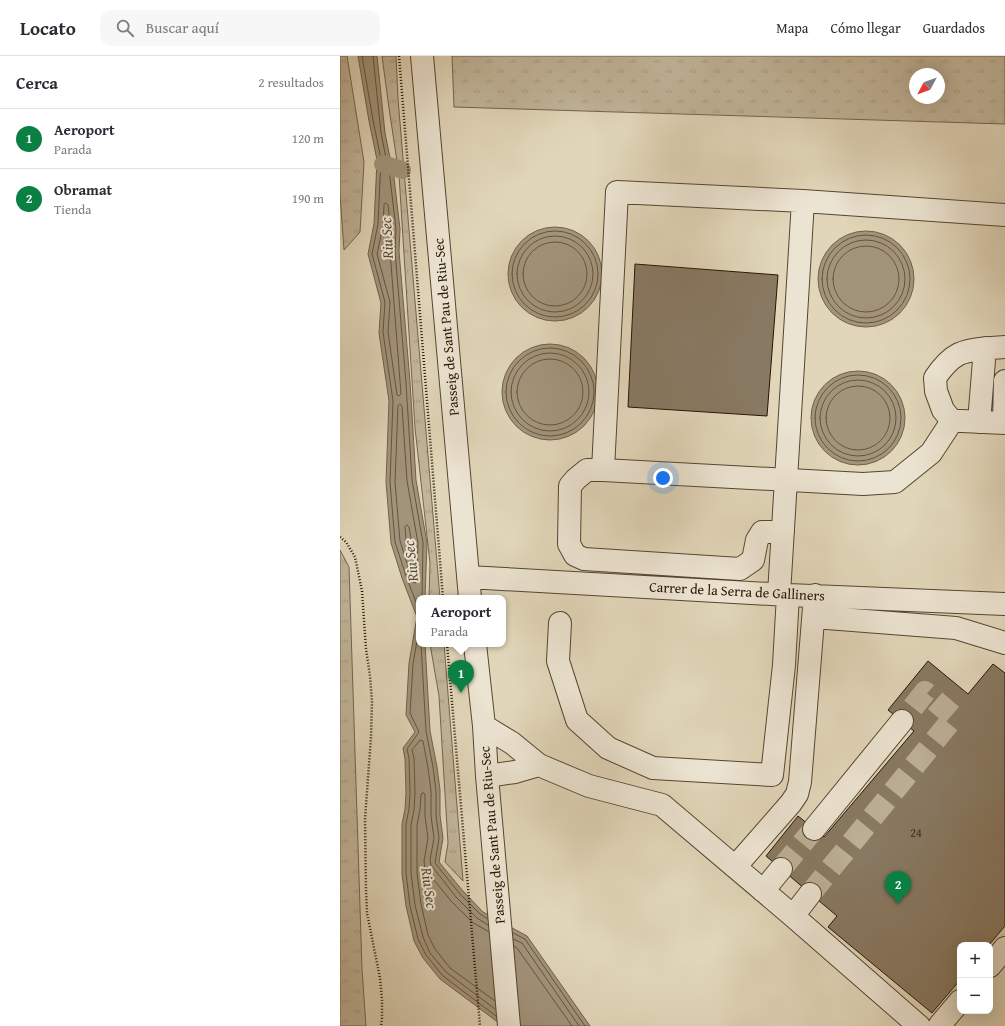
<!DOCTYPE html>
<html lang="es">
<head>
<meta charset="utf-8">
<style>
  body { margin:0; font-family:"Gentium Book Plus",serif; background:#f7f7f7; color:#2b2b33 }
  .controls { position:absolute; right:12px; bottom:12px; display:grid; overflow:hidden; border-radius:8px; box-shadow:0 4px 16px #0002 }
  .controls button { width:36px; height:36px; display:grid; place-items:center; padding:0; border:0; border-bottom:1px solid #e1e1e2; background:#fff; color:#2b2b33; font:20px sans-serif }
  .compass { position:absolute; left:569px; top:12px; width:36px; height:36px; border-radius:50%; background:#fff; box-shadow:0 4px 16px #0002; rotate:229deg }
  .you { position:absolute; left:323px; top:422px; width:14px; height:14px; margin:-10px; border:3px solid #fff; border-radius:50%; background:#1a73e8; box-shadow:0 0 0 6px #1a73e833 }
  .badge { display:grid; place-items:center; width:26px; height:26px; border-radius:50%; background:#0b8043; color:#fff; font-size:13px; font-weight:700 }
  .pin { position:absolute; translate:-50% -33px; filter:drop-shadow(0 1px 2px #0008) }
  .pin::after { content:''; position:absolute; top:21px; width:14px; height:12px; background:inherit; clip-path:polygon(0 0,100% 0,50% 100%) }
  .popup { position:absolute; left:76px; top:539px; width:90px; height:52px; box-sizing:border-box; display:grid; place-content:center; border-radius:8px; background:#fff; filter:drop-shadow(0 1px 3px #0005); font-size:13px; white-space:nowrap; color:#7c7c81 }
  .popup b { font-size:15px; color:#2b2b33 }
  .popup::after { content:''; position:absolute; left:50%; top:100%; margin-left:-8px; border:8px solid transparent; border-top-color:#fff }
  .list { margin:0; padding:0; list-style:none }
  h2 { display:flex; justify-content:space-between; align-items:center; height:52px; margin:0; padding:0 16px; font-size:17px }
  h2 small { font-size:13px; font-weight:400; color:#7c7c81 }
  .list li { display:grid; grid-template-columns:26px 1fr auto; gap:12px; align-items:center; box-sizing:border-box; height:60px; padding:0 16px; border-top:1px solid #e1e1e2 }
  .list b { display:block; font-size:15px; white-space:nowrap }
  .list p { margin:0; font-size:13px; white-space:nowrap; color:#7c7c81 }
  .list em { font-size:13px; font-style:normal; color:#7c7c81 }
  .icon { flex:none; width:22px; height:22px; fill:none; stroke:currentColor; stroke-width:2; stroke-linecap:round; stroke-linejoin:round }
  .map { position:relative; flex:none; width:665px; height:970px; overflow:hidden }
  header { display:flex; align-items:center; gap:24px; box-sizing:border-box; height:56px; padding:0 20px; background:#fff; border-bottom:1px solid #e1e1e2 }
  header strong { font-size:19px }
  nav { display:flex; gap:22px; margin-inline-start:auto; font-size:14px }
  .search { width:280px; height:36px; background:#f7f7f7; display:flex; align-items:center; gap:10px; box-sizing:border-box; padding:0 14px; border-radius:12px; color:#7c7c81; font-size:15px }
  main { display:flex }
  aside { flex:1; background:#fff }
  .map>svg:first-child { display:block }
  .grass { fill:url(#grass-tufts); stroke:#74654e; fill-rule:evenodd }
  .water { fill:#a2947b; stroke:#71614b }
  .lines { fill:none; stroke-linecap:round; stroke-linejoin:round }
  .shore { stroke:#64543f; stroke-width:1 }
  .canal { stroke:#a2947b; stroke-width:18 }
  .building { fill:#887962; stroke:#271503 }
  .minor-tunnel { stroke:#bcaf95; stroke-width:22; stroke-dasharray:22 11; stroke-linecap:butt }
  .minor-casing { stroke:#564530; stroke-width:24 }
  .path { stroke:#271503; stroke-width:2.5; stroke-dasharray:1 2; stroke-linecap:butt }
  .minor { stroke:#ece4d2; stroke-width:22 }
  .labels { text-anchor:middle; stroke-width:4; stroke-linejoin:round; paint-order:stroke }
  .number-label { font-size:12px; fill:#3f2e1b }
  .street-label { font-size:14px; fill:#271503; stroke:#ece4d2 }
  .water-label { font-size:15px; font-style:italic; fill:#584833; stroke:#ece4d2 }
</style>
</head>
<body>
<header>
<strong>Locato</strong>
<div class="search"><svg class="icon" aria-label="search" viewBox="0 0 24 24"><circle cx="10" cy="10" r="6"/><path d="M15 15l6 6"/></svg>Buscar aquí</div>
<nav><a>Mapa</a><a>Cómo llegar</a><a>Guardados</a></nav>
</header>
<main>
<aside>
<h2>Cerca<small>2 resultados</small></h2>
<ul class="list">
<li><span class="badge">1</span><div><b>Aeroport</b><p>Parada</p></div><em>120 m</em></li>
<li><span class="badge">2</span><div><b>Obramat</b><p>Tienda</p></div><em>190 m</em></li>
</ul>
</aside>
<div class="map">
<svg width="665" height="970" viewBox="0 0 665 970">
  <defs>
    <pattern id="grass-tufts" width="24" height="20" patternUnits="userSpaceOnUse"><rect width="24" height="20" fill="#c1b59a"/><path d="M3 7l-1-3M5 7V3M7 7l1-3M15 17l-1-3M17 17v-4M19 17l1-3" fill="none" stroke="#a69b83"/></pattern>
  </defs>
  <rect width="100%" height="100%" fill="#e1d6b9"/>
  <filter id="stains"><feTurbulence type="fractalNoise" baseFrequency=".005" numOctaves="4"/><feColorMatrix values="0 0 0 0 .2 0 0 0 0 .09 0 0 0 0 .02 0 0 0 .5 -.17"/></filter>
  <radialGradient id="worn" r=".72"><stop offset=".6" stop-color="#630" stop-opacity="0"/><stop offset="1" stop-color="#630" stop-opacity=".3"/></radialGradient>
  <path class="grass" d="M0 0H7L24 106 20 176 4 194 0 139Z
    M42 0H56L58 43 100 542H89L90 507 75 372 59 119 49 52Z
    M112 0H665V68L114 51ZM575 18H599V42H575Z
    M0 494 9 511 22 913 26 970H0Z
    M90 588H104L123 825 105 806 108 787 99 640Z"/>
  <path class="water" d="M18 0H37L45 77 54 122 60 173 59 195 70 326 76 424 87 487 85 542H79V588H85L90 675 97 711 100 734V759L103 782 99 806 123 835 143 856 187 880 250 970H163L100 923 83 902 74 885 70 867 66 850 62 818V768L65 753 66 737 65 703 63 692 75 676 66 659 69 607 77 561 62 522 51 487 46 426 49 345 39 277 41 247 28 198 34 168 37 104 29 65Z
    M168 218a47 47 0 1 1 94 0a47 47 0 1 1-94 0Z
    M478 223a48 48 0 1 1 96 0a48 48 0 1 1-96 0Z
    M162 336a48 48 0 1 1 96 0a48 48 0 1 1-96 0Z
    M471 362a47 47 0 1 1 94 0a47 47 0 1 1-94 0Z"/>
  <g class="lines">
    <path class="shore" d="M22 0 33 64 41 103 38 168 32 198 45 246 43 276 53 345 50 426 55 486 66 520 79 554
      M33 0 41 77 50 122 56 173 55 195 66 327 72 424 83 487 82 542
      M46 147 48 149 51 173 50 195 61 338 59 340 57 339 48 276 50 246 37 198 43 170 44 149Z
      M172 218a43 43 0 1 1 86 0a43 43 0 1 1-86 0Z
      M482 223a44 44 0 1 1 88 0a44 44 0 1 1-88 0Z
      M177 218a38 38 0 1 1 76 0a38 38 0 1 1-76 0Z
      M487 223a39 39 0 1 1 78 0a39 39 0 1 1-78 0Z
      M183 218a32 32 0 1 1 64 0a32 32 0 1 1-64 0Z
      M493 223a33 33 0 1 1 66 0a33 33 0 1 1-66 0Z
      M166 336a44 44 0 1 1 88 0a44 44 0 1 1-88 0Z
      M171 336a39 39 0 1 1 78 0a39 39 0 1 1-78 0Z
      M177 336a33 33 0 1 1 66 0a33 33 0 1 1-66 0Z
      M475 362a43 43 0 1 1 86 0a43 43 0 1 1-86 0Z
      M480 362a38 38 0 1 1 76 0a38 38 0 1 1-76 0Z
      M486 362a32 32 0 1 1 64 0a32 32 0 1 1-64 0Z
      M60 348 62 350 67 425 78 487 77 525 75 527 73 526 60 485 55 426 58 350Z
      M67 469 69 471 72 488 71 490 70 491 68 490 66 484 65 471Z
      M79 573 73 608 70 657 79 676 67 693 69 702 70 737 69 753 66 768V817L70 850 78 883 86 899 103 920 156 960
      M81 588 86 675 93 711 96 735V759L99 782 95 807 120 838 140 858 148 863
      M148 869 137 862 116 841 91 809 90 804 94 782 91 760V735L88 712 83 685 80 684 72 694 74 702 75 737 74 754 71 769V817L75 849 83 881 90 897 106 916 155 953
      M149 876 132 866 111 845 85 813 84 805 88 782 85 760V739L84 737H82L81 739 80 754 77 769V817L81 848 88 879 95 893 110 912 155 945
      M173 877 185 883 245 970
      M173 883 182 887 239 970
      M174 890 177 892 232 970"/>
    <path class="canal" d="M43 108 62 114"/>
  </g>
  <path class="building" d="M295 208 438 219 427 360 288 351Z
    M588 605 628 638 653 608 665 617V870L649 889H620V924L592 957 488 871 497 860 426 800 458 760 484 781 574 675 548 654Z"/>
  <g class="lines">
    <path class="minor-tunnel" d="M441 813 474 773
      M470 838 614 661 585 636 562 665"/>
    <defs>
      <path id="minor" d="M82 0 130 542
        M463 145 665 159
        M612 365 603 354 596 335 595 322C601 313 609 303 619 298 633 292 650 292 665 291
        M639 366 645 292
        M664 367 665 325
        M263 414H247L236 423 230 430 229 488 235 499 244 503 400 513 413 504 417 484 422 476H443
        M128 521 448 539 665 548
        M439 538C447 407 455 276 463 145L277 136 263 414 523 428 555 426 591 397 612 365H622L665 367
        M474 561 616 572 665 587
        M220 567 218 605 237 664 268 692 313 712 432 719 444 609 448 539
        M135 588 144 670 147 720 169 970
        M144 670 172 687 199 709 249 730 322 749 453 860 579 970
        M147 720 175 716 199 709
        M474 773 562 665
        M395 811 451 747 457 738 460 726 475 539
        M423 835 441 813
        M453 860 470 838
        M650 910 665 892
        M599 970 620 945"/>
    </defs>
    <use href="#minor" class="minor-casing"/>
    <path class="path" d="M59 0 103 542
      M0 481 6 486 15 501 22 535 26 593 30 620 32 646 31 681 25 763 26 834 27 857 40 922 42 944V962L41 970
      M107 588 140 970"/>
    <use href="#minor" class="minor"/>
  </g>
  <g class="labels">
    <g class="number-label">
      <text x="576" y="781">24</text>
    </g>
    <g class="street-label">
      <text transform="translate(106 271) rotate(-95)" y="5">Passeig de Sant Pau de Riu-Sec</text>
      <text transform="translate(397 535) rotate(3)" y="5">Carrer de la Serra de Galliners</text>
      <text transform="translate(152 779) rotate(-95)" y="5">Passeig de Sant Pau de Riu-Sec</text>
    </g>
    <g class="water-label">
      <text transform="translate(47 182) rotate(-93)" y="5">Riu Sec</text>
      <text transform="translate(71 505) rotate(-96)" y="5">Riu Sec</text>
      <text transform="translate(89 832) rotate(82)" y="5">Riu Sec</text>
    </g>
  </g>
  <rect width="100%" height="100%" filter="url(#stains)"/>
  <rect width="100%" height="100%" fill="url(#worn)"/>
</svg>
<div class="controls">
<button>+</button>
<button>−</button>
</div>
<svg class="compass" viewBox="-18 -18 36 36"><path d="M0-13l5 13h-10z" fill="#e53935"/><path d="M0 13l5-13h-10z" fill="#7c7c81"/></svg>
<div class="you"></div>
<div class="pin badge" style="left:121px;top:637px">1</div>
<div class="popup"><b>Aeroport</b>Parada</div>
<div class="pin badge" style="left:558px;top:848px">2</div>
</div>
</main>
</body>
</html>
